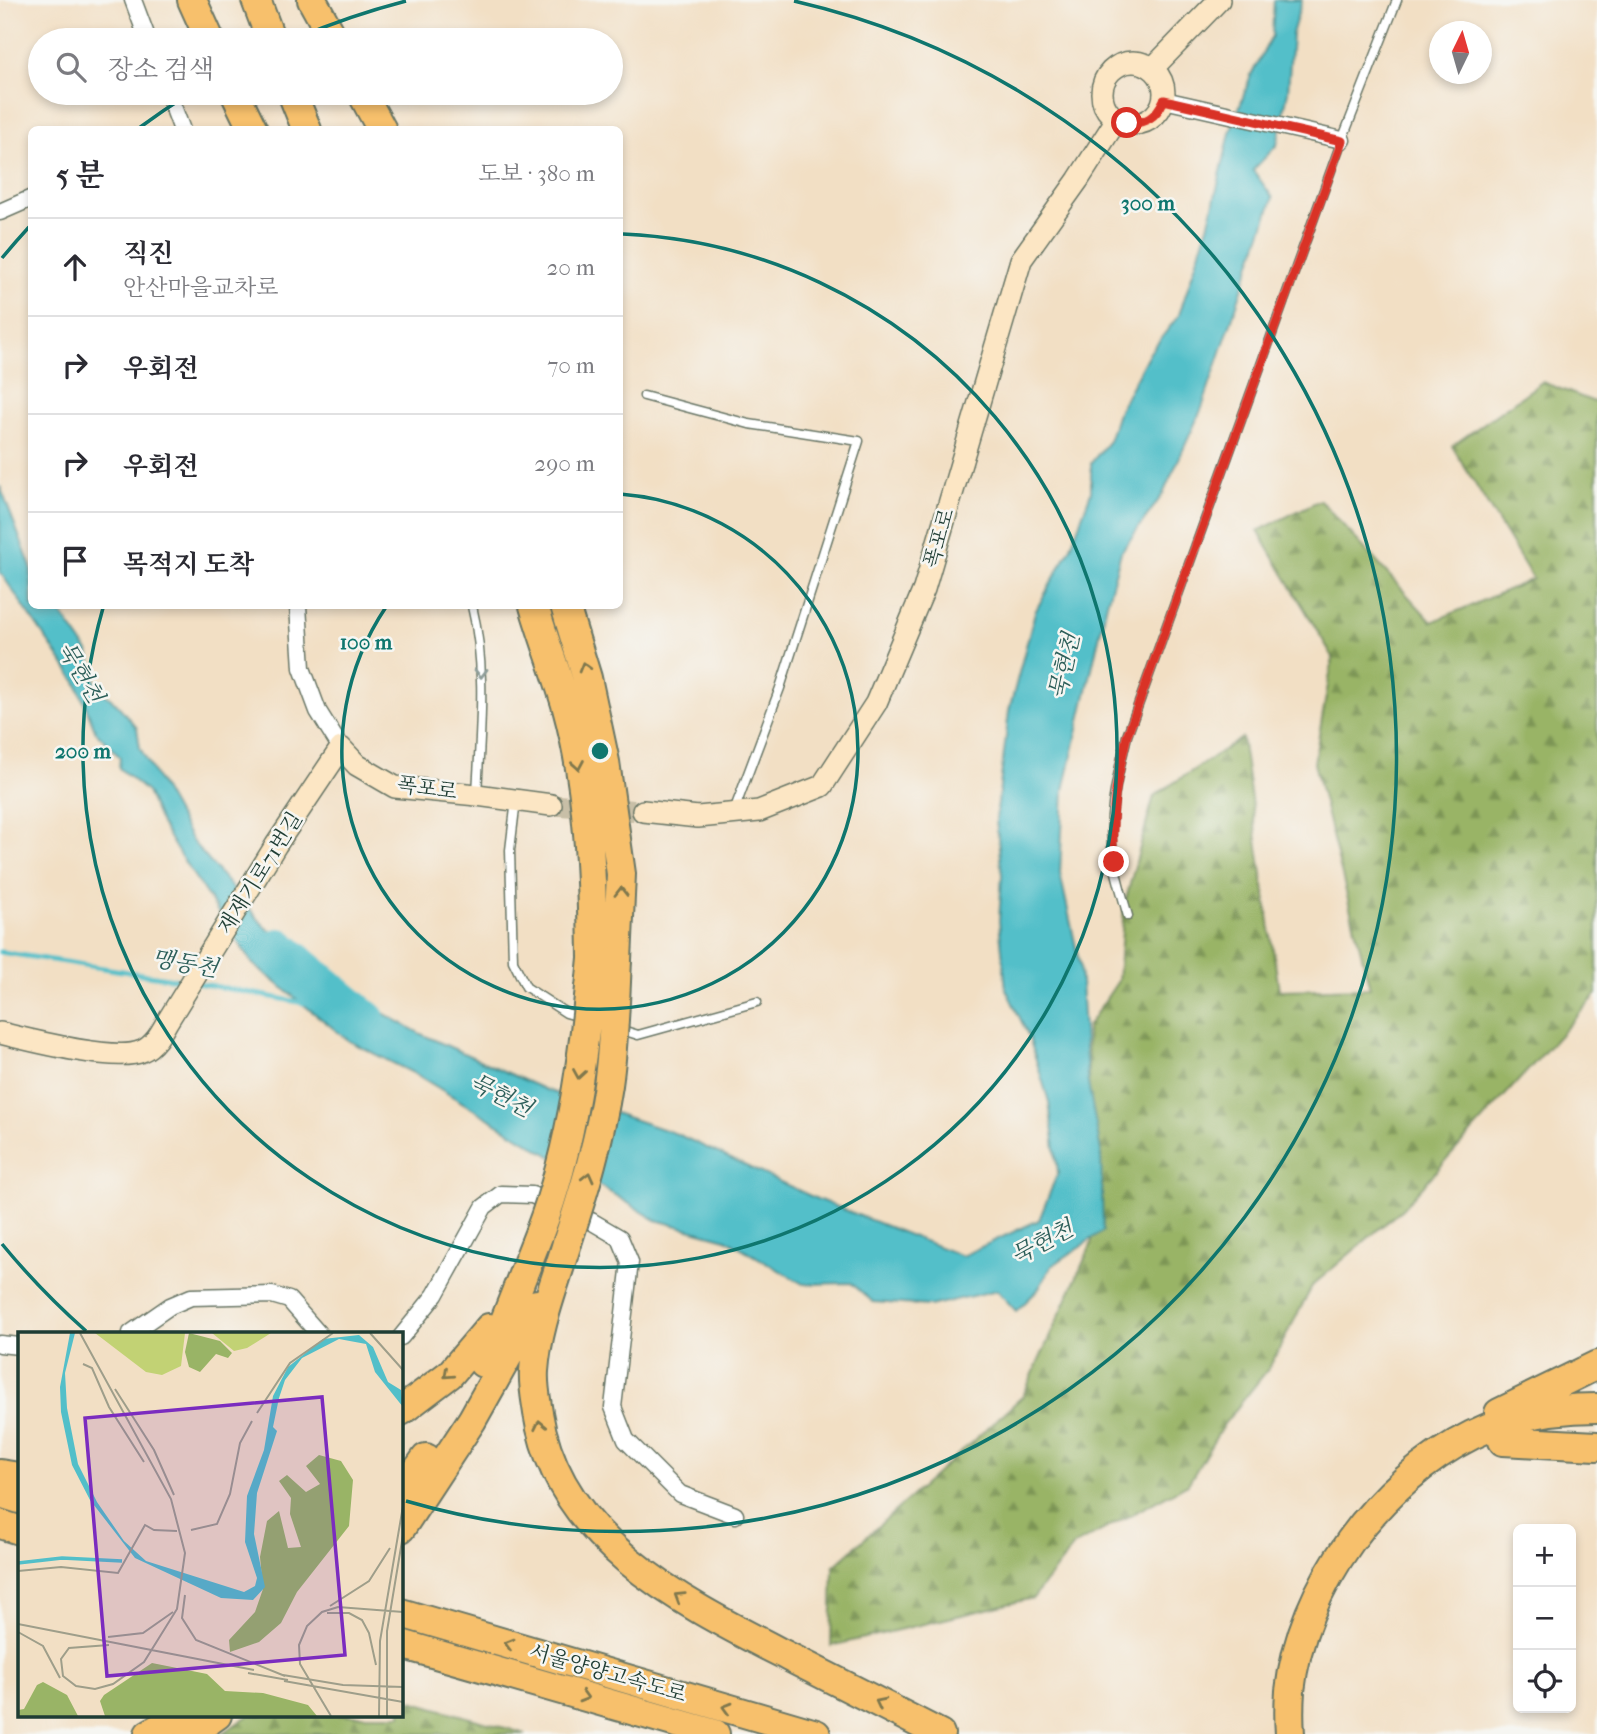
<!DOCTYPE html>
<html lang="ko">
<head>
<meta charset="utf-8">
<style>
  body { margin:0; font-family:"IM FELL French Canon","Noto Serif KR",serif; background:#f2f2f3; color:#2b2b33 }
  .controls { position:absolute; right:21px; bottom:21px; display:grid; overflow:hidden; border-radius:10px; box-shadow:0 4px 10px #0003 }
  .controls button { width:63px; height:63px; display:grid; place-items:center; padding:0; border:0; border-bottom:2px solid #e1e1e2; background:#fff; color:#2b2b33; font:35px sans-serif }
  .compass { position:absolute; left:1429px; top:21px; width:63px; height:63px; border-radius:50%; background:#fff; box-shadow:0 4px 10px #0003; rotate:5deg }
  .stop { position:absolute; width:21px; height:21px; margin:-16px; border:5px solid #d93025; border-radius:50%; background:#fff }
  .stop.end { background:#d93025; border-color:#fff; box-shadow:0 2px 7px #0008 }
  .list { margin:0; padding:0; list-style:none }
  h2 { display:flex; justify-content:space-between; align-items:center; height:91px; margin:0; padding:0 28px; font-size:30px }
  h2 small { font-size:23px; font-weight:400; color:#7c7c81 }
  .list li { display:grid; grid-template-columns:46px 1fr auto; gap:21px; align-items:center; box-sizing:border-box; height:98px; padding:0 28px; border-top:2px solid #e1e1e2 }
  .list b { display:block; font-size:26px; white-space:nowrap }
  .list p { margin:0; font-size:23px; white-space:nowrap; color:#7c7c81 }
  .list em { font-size:23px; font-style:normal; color:#7c7c81 }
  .icon { flex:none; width:38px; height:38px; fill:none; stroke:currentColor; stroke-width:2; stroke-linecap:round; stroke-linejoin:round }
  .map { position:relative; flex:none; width:1597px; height:1734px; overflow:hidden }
  .search { position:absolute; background:#fff; box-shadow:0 4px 10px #0003; left:28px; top:28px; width:595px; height:77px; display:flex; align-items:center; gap:18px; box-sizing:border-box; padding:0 24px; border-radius:38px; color:#7c7c81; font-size:26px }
  .panel { position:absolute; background:#fff; box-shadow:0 4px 10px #0003; left:28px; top:126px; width:595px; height:483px; border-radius:10px }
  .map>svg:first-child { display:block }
  .forest { fill:url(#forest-firs); stroke:#5c784d; stroke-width:2 }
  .water { fill:#52bfc9; stroke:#387e7e; stroke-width:2 }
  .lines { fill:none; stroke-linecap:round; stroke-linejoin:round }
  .stream { stroke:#52bfc9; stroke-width:5 }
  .river { stroke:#52bfc9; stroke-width:32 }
  .secondary-tunnel { stroke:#c8bfa7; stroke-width:21; stroke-dasharray:21 10; stroke-linecap:butt }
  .lane-casing { stroke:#697666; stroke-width:11 }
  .street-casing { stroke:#697666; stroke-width:19 }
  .secondary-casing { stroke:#697666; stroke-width:24 }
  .highway-casing { stroke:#697666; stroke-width:32 }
  .lane { stroke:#fff; stroke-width:8 }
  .street { stroke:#fff; stroke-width:16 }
  .secondary { stroke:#fce6c4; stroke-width:21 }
  .highway { stroke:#f7c06c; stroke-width:28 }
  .highway-bridge-casing { stroke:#697666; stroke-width:32; stroke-linecap:butt }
  .highway-bridge { stroke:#f7c06c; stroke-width:28 }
  .oneway { stroke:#80784d }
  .oneway2 { stroke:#8f9e9a }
  .route { stroke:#d93025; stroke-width:9 }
  .ring { fill:none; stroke:#0f766e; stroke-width:3.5 }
  .labels { text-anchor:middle; stroke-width:5; stroke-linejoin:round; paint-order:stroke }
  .street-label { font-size:21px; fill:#1f3d34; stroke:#f6f6f2 }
  .water-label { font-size:23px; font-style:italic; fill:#2c5e59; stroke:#f6f6f2 }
  .inset-river { fill:none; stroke:#52bfc9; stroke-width:3.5 }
  .inset-road { fill:none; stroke:#9e9e8a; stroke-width:2 }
  .view { fill:#7b2cbf; fill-opacity:0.15; stroke:#7b2cbf; stroke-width:3.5 }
  .inset-edge { fill:none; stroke:#1f3d34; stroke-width:3.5 }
  .centre { fill:#0f766e; stroke:#f6f6f2; stroke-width:3.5 }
  .ring-label { font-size:21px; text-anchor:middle; font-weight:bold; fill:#0f766e; stroke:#f6f6f2; stroke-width:5; stroke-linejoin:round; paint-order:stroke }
</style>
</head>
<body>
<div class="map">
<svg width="1597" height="1734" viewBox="0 0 1597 1734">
  <defs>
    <pattern id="forest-firs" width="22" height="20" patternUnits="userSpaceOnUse" patternTransform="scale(1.75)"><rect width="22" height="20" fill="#99b466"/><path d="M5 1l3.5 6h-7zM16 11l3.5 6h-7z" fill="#7c9455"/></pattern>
  </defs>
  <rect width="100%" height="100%" fill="#f6f6f2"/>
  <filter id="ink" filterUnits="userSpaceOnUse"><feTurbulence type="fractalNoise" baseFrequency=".0143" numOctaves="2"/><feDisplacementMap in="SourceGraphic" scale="14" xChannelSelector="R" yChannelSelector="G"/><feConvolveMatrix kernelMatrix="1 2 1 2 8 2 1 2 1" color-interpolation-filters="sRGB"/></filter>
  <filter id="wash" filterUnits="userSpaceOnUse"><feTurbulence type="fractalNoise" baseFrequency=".00686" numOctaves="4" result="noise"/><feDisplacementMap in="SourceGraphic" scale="28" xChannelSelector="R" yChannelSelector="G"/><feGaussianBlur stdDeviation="1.57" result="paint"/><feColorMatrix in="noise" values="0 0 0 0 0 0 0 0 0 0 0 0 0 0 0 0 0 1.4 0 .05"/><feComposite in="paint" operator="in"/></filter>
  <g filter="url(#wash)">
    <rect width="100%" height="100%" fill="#f2dfc4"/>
    <path class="forest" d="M1542 382 1597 403V994L1402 1209 1313 1285 1269 1368 1224 1424 1188 1484 1075 1545 1033 1598 831 1646 833 1567 1023 1396 1092 1243 1087 1027 1118 981 1124 906 1154 796 1242 738 1279 990 1370 988 1314 763 1333 657 1258 531 1320 500 1432 622 1533 579 1452 446Z
      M401 1698 526 1734H222L249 1715H401Z"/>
    <path class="water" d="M1274 0H1302L1292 34 1288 92 1277 145 1253 170 1273 198 1202 408 1163 494 1121 552 1107 603 1064 790 1060 873 1080 966 1087 1078 1101 1151 1103 1231 1052 1266 1037 1291 1016 1311 997 1290 930 1306 873 1302 851 1283 803 1284 726 1239 656 1220 417 1075 349 1041 253 964 176 849 161 824 147 792 119 768 120 757 96 732 76 682 0 572V486L31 567 32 606H56L89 653 97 688 116 703 137 728 140 748 192 841 265 927 287 942 328 989 365 1003 421 1034 546 1090 677 1134 817 1199 962 1256 1039 1220 1058 1172 1049 1102 1029 1037 1006 989 999 921 1002 875 996 820 1009 711 1035 612 1070 549 1091 492V463L1109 441 1119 410 1148 355 1179 315 1209 223 1230 133 1251 75 1272 36Z"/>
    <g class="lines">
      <path class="stream" d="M0 952 187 981
        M197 983 304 1003"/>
      <path class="river" d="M280 944 369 1018"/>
    </g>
  </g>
  <g filter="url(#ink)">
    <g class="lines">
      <path class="secondary-tunnel" d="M551 805 643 811"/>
      <defs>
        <path id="lane" d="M644 396 749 424 859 441 780 688 734 811
          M472 606C487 667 480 732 477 794
          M516 800 510 850 513 961 526 987 566 1013 580 1017
          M1128 916C1123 899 1118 881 1114 864 1106 820 1117 778 1127 736L1342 140 1397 0
          M619 1029 638 1035 757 1002"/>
        <path id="street" d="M133 0 148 40
          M168 93 182 130
          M1164 100 1342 140
          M0 212 32 198
          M298 606 302 668 318 711 341 748
          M131 1333 170 1306 191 1297 272 1295 289 1300 318 1333
          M401 1337 435 1295 484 1207 501 1194 532 1195 591 1221 620 1238 630 1262 613 1407 626 1440 680 1494 735 1515
          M0 1344 19 1346"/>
        <path id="secondary" d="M1102 93a31 31 0 1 1 62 0a31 31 0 1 1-62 0Z
          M1153 68 1219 0
          M643 811 698 817 759 811 822 786 876 703 924 589 1021 260 1078 180 1117 119
          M0 1033C30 1040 116 1063 142 1051 154 1046 161 1033 167 1022L276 845 341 748 357 765 395 787 477 795 551 805"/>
        <path id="highway" d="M192 0 210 40
          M256 0 271 40
          M312 0 334 40
          M235 93 253 130
          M292 93 307 130
          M362 93 382 130
          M534 606C544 640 557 673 567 708 589 788 592 875 593 958
          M565 606 587 678 605 762 621 874 617 960
          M567 1243C555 1284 537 1327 534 1371 533 1385 536 1399 538 1413 558 1542 684 1603 789 1657 840 1683 890 1708 940 1734
          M483 1363 502 1328 540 1231
          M401 1411 450 1374 489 1328
          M1499 1413 1597 1365
          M1503 1441 1597 1446
          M0 1474 19 1477
          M0 1493 19 1499
          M401 1493 426 1458
          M0 1524 19 1530
          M401 1528 472 1420 537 1304
          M401 1613 816 1734
          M401 1644 715 1734
          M149 1734 182 1715
          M190 1734 217 1715
          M1290 1734C1289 1720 1289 1705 1290 1691 1301 1587 1379 1481 1472 1435 1510 1416 1555 1408 1597 1408"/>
      </defs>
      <use href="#lane" class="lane-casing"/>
      <use href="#street" class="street-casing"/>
      <use href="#secondary" class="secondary-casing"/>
      <use href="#highway" class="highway-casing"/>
      <use href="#lane" class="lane"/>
      <use href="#street" class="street"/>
      <use href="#secondary" class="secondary"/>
      <use href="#highway" class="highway"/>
      <defs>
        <path id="highway-bridge" d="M540 1231C573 1144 584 1050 593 958
          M567 1243C584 1191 600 1138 608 1085 614 1043 615 1001 617 960"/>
      </defs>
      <use href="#highway-bridge" class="highway-bridge-casing"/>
      <use href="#highway-bridge" class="highway-bridge"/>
    </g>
    <defs><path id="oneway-chevron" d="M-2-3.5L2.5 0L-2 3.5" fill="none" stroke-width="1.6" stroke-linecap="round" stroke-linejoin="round" transform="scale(1.75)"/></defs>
    <g class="oneway">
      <use href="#oneway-chevron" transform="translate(584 667) rotate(-106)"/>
      <use href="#oneway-chevron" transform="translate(578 765) rotate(80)"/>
      <use href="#oneway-chevron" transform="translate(621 892) rotate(-90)"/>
      <use href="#oneway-chevron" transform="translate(579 1074) rotate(99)"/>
      <use href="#oneway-chevron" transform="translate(588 1177) rotate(-76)"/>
      <use href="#oneway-chevron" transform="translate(448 1374) rotate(138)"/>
      <use href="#oneway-chevron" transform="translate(540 1425) rotate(-102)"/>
      <use href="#oneway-chevron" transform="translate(679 1597) rotate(-148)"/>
      <use href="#oneway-chevron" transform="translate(509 1644) rotate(-164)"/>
      <use href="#oneway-chevron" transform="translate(584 1697) rotate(16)"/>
      <use href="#oneway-chevron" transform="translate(880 1703) rotate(-153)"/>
      <use href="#oneway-chevron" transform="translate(727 1708) rotate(-164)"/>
    </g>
    <use class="oneway2" href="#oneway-chevron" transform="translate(481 673) rotate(89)"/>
  </g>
  <g class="lines" filter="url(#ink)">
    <path class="route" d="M1114 862C1110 813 1116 783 1127 736L1342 141 1164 100C1156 117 1146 124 1127 123"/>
  </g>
  <g class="ring">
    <path d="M620 494A258 258 0 1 1 386 607"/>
    <path d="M623 234A517 517 0 1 1 103 608"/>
    <path d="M86 1331A775 775 0 0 1 2 1244M2 258A775 775 0 0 1 29 227M139 128A775 775 0 0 1 189 94M297 38A775 775 0 0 1 406 1M794 1A775 775 0 1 1 406 1501"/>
  </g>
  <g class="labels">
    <g class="street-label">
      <text transform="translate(939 538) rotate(-74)" y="7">폭포로</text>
      <text transform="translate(427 788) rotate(8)" y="7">폭포로</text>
      <text transform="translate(260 873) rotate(-58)" y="7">재재기로71번길</text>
      <text transform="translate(608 1673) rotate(16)" y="7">서울양양고속도로</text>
    </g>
    <g class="water-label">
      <text transform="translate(1064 666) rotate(-77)" y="8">묵현천</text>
      <text transform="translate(81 672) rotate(59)" y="8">묵현천</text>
      <text transform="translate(185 963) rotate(10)" y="8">맹동천</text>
      <text transform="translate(501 1095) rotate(27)" y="8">묵현천</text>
      <text transform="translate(1042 1242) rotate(-28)" y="8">묵현천</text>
    </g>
  </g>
  <g transform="translate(18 1332)">
    <rect width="385" height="385" fill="#f2dfc4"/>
    <path d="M171 1 202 9 214 21 210 26 198 22 182 40 171 35 167 20ZM301 123 323 129 335 148 331 194 279 260 263 291 241 310 212 320 211 308 237 280 245 257 242 225 249 189 261 179 270 216 283 215 272 182 273 166 261 149 269 143 288 160 302 152 288 134ZM134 331 189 342 207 359 245 361 290 373 299 384H87L82 369 86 363ZM25 350 49 363 60 384H0V378L6 377 19 353Z" fill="#99b466"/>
    <path d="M77 1H167L163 34 144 43 128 40ZM194 1H253L229 16 216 19Z" fill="#c2d274"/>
    <path d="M52 1H57L47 41 49 76 60 132 79 170 106 209 128 229 226 260 237 254 239 246 227 210 229 164 246 118 255 64 270 35 305 7 341 3 355 15 370 50 383 58 385 75 357 40 348 12 321 7 284 26 267 48 261 66 255 95 259 99 239 161 236 202 247 255 235 268 203 266 117 226 72 168 54 133 43 80 42 55Z" fill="#52bfc9"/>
    <path class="inset-river" d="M0 231 44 226 104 229"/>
    <path class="inset-road" d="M62 1 153 167 167 221 159 277 126 330 95 352 77 357 58 354 45 344 43 327 51 316 91 313M352 1 385 38M65 32 74 36 91 75 126 130M97 57 136 118 156 163M239 81 272 31 315 1M173 198 199 192 212 162 222 111 234 89M0 239 43 235 100 241 127 193 136 198 159 199M167 263 164 286 178 308 267 344M312 274 351 249 372 216M309 281H331L344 288 351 301 358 333M0 292 236 338M0 300 25 314 42 346M90 305 125 301 155 280M230 341 270 348M265 343 325 353 385 355M266 349 385 370M313 384 282 332 281 313 289 294 304 280 320 275 385 280M361 384 362 309 385 174M369 384V299L385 203"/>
    <path class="view" d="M304 65 327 323 89 344 67 86Z"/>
    <rect width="385" height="385" class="inset-edge"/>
  </g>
  <circle cx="600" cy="751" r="10" class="centre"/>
  <g class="ring-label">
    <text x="1148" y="210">300 m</text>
    <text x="366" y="649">100 m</text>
    <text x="83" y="758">200 m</text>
  </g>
</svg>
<div class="controls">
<button>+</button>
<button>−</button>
<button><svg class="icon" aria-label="locate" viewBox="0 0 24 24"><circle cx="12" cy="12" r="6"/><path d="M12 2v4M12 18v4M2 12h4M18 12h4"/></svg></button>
</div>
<svg class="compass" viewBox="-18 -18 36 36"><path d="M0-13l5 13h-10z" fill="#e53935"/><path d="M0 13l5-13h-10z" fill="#7c7c81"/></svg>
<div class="stop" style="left:1127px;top:123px"></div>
<div class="stop end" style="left:1114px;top:862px"></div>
<div class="search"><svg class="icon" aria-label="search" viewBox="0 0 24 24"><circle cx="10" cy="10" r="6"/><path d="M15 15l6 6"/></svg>장소 검색</div>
<section class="panel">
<h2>5 분<small>도보 · 380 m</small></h2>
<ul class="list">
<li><svg class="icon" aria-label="ahead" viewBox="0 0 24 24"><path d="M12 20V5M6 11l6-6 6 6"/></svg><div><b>직진</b><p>안산마을교차로</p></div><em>20 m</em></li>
<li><svg class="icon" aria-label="right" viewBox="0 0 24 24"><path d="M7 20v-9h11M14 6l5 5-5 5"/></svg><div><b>우회전</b></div><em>70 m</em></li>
<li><svg class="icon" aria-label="right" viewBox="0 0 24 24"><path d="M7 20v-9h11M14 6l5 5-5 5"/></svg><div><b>우회전</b></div><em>290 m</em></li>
<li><svg class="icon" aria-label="arrive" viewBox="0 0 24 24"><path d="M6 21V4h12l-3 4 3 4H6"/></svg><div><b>목적지 도착</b></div></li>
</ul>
</section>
</div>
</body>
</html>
